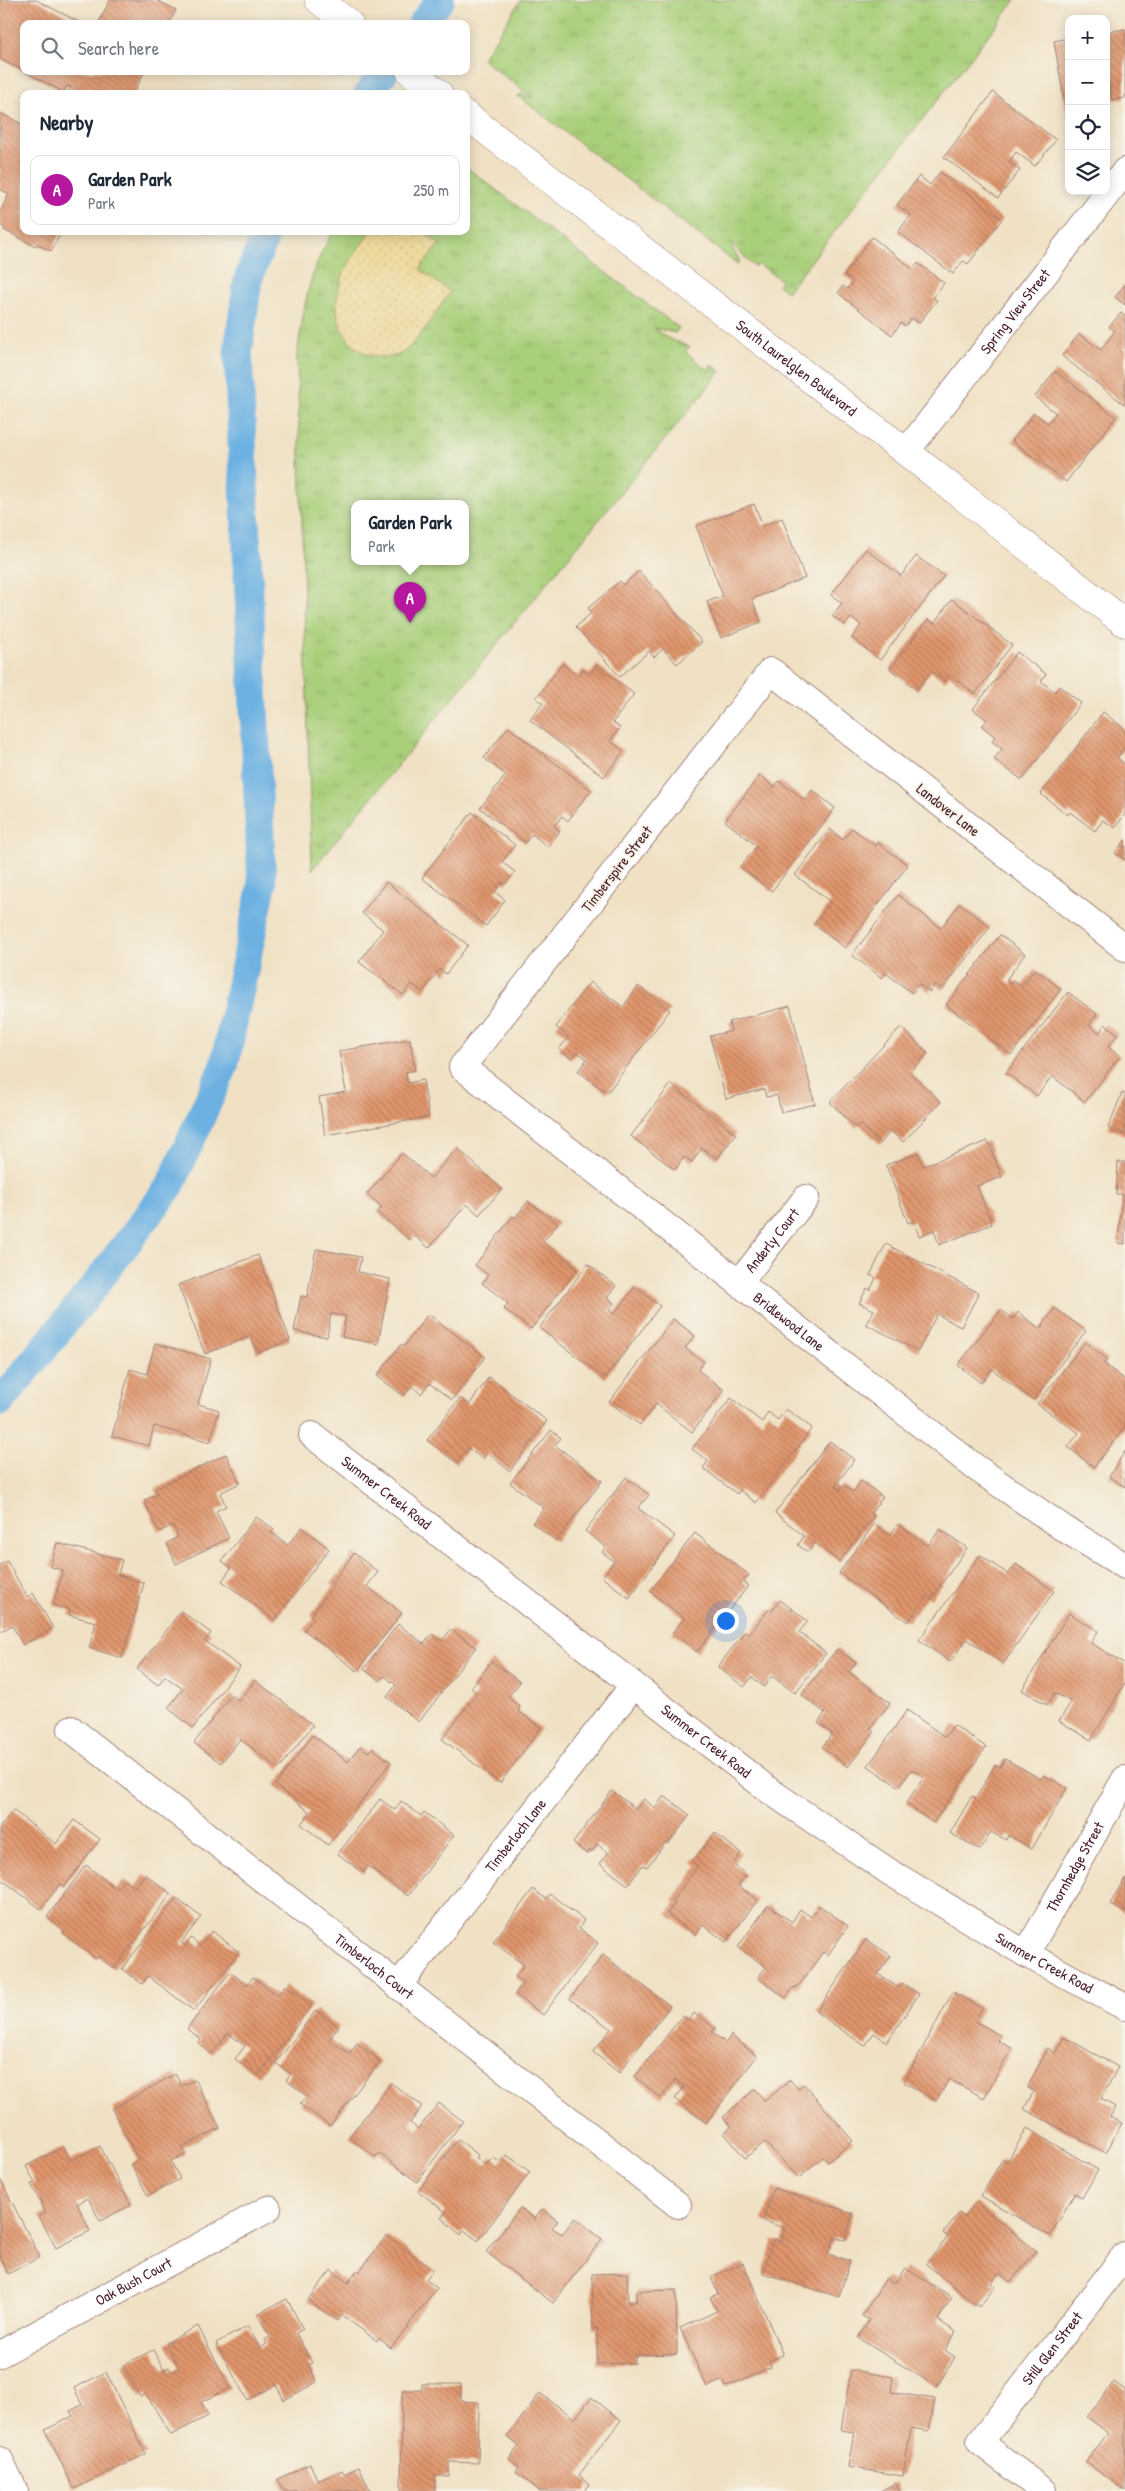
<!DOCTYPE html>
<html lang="en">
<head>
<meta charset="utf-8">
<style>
  body { margin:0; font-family:"Patrick Hand",sans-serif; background:#f6f6f7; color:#1f2937 }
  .controls { position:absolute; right:15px; top:15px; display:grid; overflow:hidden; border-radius:10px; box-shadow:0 2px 12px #0003 }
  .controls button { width:45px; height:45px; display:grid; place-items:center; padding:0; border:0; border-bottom:1px solid #e0e1e3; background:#fff; color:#1f2937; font:25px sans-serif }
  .you { position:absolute; left:725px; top:1620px; width:18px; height:18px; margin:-12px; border:4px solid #fff; border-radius:50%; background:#1a73e8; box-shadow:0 0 0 8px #1a73e833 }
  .badge { display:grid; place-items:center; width:32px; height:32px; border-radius:50%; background:#b5179e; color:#fff; font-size:16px; font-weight:700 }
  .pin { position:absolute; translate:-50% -41px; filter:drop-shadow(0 1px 2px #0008) }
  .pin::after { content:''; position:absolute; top:26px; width:18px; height:15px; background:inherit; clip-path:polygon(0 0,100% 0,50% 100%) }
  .popup { position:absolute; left:351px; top:500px; width:118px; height:65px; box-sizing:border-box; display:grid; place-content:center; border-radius:10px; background:#fff; filter:drop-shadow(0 1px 4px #0005); font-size:16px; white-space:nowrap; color:#747a83 }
  .popup b { font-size:19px; color:#1f2937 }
  .popup::after { content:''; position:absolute; left:50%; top:100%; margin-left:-10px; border:10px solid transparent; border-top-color:#fff }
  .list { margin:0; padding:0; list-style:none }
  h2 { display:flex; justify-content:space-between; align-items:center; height:65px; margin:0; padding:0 20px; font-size:21px }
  h2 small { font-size:16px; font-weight:400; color:#747a83 }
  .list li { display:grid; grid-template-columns:32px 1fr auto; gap:15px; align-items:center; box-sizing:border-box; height:70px; margin:0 10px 10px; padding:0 10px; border:1px solid #e0e1e3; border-radius:10px }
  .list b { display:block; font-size:19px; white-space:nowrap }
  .list p { margin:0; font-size:16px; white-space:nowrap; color:#747a83 }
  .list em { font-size:16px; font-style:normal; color:#747a83 }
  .icon { flex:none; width:28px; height:28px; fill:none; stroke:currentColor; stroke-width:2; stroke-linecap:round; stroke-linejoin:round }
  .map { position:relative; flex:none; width:1125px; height:2491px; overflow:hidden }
  .search { position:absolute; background:#fff; box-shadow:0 2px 12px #0003; left:20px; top:20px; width:450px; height:55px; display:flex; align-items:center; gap:12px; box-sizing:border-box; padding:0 18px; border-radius:10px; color:#747a83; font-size:19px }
  .panel { position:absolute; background:#fff; box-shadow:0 2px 12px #0003; left:20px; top:90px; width:450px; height:145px; border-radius:10px }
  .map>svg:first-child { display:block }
  .grass { fill:url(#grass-tufts); stroke:#7a7752; fill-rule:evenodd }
  .sand { fill:url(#sand-dots); stroke:#9c7c64 }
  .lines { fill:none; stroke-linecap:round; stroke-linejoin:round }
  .canal { stroke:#6cb1e2; stroke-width:29 }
  .building { fill:url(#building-back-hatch) }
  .minor-casing { stroke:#9d8078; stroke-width:28 }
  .tertiary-casing { stroke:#9d8078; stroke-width:29 }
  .minor { stroke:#fff; stroke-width:26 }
  .tertiary { stroke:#fff; stroke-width:28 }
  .labels { text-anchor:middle; stroke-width:4; stroke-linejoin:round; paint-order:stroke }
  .street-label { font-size:15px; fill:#4a1f2b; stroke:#f7f3e8 }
</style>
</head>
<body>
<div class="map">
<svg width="1125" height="2491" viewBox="0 0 1125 2491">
  <defs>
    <pattern id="grass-tufts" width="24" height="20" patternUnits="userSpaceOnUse" patternTransform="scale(1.25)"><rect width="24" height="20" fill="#a9cf7a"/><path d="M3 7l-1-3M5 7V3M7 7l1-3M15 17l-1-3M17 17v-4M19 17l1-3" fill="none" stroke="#93b16a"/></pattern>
    <pattern id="sand-dots" width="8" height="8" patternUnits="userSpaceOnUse" patternTransform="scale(1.25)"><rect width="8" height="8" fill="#eeda9e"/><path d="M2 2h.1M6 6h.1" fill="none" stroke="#cebb88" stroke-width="1.8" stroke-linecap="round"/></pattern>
    <pattern id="building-back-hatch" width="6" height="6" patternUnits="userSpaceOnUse" patternTransform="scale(1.25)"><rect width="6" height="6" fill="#e0966d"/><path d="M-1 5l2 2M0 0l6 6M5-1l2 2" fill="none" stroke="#b87a5a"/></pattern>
  </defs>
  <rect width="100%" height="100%" fill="#f7f3e8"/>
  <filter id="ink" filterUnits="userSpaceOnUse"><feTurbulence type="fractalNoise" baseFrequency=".02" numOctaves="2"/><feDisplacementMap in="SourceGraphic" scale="10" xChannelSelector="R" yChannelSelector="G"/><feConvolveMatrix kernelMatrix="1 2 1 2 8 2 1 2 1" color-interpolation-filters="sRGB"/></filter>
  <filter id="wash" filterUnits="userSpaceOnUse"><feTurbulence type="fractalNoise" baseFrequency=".0096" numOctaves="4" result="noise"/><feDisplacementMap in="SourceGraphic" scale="20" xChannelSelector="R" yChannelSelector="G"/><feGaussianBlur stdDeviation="1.12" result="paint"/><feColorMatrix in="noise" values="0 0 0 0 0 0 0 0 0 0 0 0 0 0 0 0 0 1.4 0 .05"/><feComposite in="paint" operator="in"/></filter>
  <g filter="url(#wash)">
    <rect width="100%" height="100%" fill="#f0e1c4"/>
    <path class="grass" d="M521 0H1016L787 292 778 285 781 280 758 264 755 267C745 259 740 250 730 243L740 262 737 264 518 96 521 94 533 98 482 59Z
      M466 167 679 328 675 333 654 328 667 338 690 347 685 352 708 370 712 365 721 371 312 870 297 357C303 313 308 269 334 231H466ZM355 504H465V562H355Z"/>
    <path class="sand" d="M371 231H423L439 244 420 269 450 292C439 307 417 344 402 353 396 356 391 357 384 357 350 357 332 323 338 292 343 268 357 250 371 231Z"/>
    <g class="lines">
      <path class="canal" d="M422 24 440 0
        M368 94 385 71
        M0 1402 93 1288 170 1186 224 1066 262 885 238 351 248 279 267 231"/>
    </g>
    <g id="blocks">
      <path class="building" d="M0 0H36L83 24H24V71L0 59Z
        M110 0H156L176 10 169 24H98Z
        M1125 29V98L1112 100 1110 86 1106 87V32Z
        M1069 38V116H1067L1054 41Z
        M24 71H145L133 94H67L71 87 67 86 63 92Z
        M993 92 1056 140 1035 166 1016 152 1009 162 1020 170 998 198 944 157Z
        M0 113 24 125V231H62L51 251 37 244 35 246 4 230 5 228 0 225V212L9 194 0 189Z
        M940 172 1002 219 968 264 963 261 953 274 898 232 911 215 897 205 919 176 930 185Z
        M872 237 913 269 918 263 944 283 933 298 937 300 919 323 912 318 905 326 901 323 892 335 838 293 843 286 847 289 853 282 844 275Z
        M1125 284V305L1115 297Z
        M1121 313 1125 316V405L1062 356 1079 334 1101 350 1115 331 1109 327Z
        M1055 371 1116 417 1066 482 1012 441 1034 413 1048 423 1056 413 1035 397Z
        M754 504 763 526 782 518 805 578 752 599 761 622 721 638 707 602 723 596 696 526Z
        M866 549 901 576 916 556 944 576 880 660 852 638 861 625 851 618 845 625 832 616 842 603 831 595Z
        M639 571 702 642 677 664 663 649 654 657 649 651 620 677 576 627 591 613 588 608 620 581 623 585Z
        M952 599 1012 645 975 694 950 675 945 681 931 671 917 690 890 669 928 619 934 623Z
        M1017 652 1046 674 1041 681 1055 692 1059 686 1081 703 1022 780 994 759 1002 749 992 741 995 737 982 726 987 720 973 709Z
        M562 664 578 676 583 669 590 674 597 665 634 694 613 722 620 728 610 741 624 751 604 777 530 720 543 703 536 698Z
        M1103 712 1125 729V747L1117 758 1125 764V814L1115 828 1103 820 1095 831 1070 812 1068 815 1041 794Z
        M508 727 591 790 568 821 562 816 554 826 560 831 548 847 532 834 525 843 480 808 506 775 484 758Z
        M760 775 774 787 779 781 805 800 812 790 835 808 772 891 740 867 757 846 725 821Z
        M472 812 515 845 502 862 515 872 506 884 502 882 495 892 505 900 486 926 422 878Z
        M852 828 876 846 878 843 908 865 845 948 814 924 831 902 795 875 830 829 843 840Z
        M1125 840V860L1115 853Z
        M386 882 468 945 446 974 440 969 423 992 412 984 403 995 359 962 383 930 362 913Z
        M898 895 941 928 960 903 990 927 943 989 935 984 930 992 919 984 912 993 886 973 882 978 852 955Z
        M1000 935 1025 954 1006 980 1011 984 1013 980 1022 986 1035 969 1061 989 1011 1055 946 1005Z
        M590 982 623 1007 638 986 670 1010 607 1093 578 1071 587 1059 577 1052 572 1059 559 1049 569 1037 556 1027Z
        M1068 992 1097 1014 1089 1025 1099 1033 1105 1024 1118 1034 1108 1047 1120 1056 1085 1102 1052 1076 1037 1096 1006 1073Z
        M790 1006 815 1104 781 1112 777 1095 766 1097 764 1089 726 1099 710 1036 731 1031 729 1022Z
        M901 1027 928 1053 910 1072 941 1102 903 1142 891 1131 880 1144 859 1124 856 1128 830 1102Z
        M410 1039 415 1070 406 1072 407 1083 423 1080 429 1117 325 1135 319 1097 346 1092 339 1051Z
        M671 1084 736 1134 717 1159 702 1148 692 1162 684 1157 675 1170 631 1136Z
        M1122 1093 1125 1094V1135L1108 1128Z
        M988 1141 1002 1177 977 1186 992 1224 939 1245 934 1230 919 1236 914 1221 908 1223 886 1165 918 1153 923 1166Z
        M457 1148 502 1189 479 1215 467 1204 429 1248 414 1235 410 1240 377 1212 382 1207 367 1194 402 1153 431 1178Z
        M1118 1162H1125V1244L1118 1243 1122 1194H1116Z
        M528 1201 558 1223 543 1242 577 1269 531 1329 504 1309 508 1303 482 1283 488 1275 475 1265 513 1216 515 1218Z
        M886 1244 979 1293 961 1327 937 1314 918 1351 866 1324 874 1310 859 1303 867 1288 870 1290 876 1278 870 1275Z
        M316 1249 361 1257 358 1272 390 1279 378 1344 342 1337 346 1316 331 1314 327 1337 294 1331 301 1296 307 1297Z
        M258 1255 290 1340 257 1353 251 1336 205 1354 178 1285Z
        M588 1264 616 1286 607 1297 614 1303 609 1310 614 1314 635 1287 660 1306 605 1378 539 1328Z
        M1055 1308 1086 1331 1033 1400 992 1369 981 1383 958 1365 1001 1310 1013 1319 1018 1312 1040 1329Z
        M428 1314 485 1357 452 1400 429 1383 421 1394 412 1386 404 1396 377 1376 401 1344 404 1346Z
        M673 1319 695 1336 685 1348 704 1362 698 1370 724 1390 692 1432 656 1404 640 1425 609 1402Z
        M1085 1342 1107 1359 1104 1364 1125 1380V1427L1094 1467 1068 1447 1079 1433 1037 1404Z
        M155 1343 211 1359 198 1404 219 1410 210 1442 154 1426 149 1446 112 1436 130 1369 147 1374Z
        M489 1377 547 1421 510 1471 487 1453 483 1459 468 1448 457 1463 427 1440 460 1398 469 1405Z
        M731 1398 762 1422 768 1412 778 1420 786 1409 812 1428 756 1503 740 1490 737 1494 703 1468 708 1461 692 1449Z
        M551 1430 561 1438 555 1445 602 1481 556 1541 532 1523 544 1508 510 1483Z
        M830 1441 854 1460 835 1486 840 1490 843 1485 853 1492 861 1481 883 1497 871 1513 874 1516 839 1562 815 1543 808 1552 798 1545 804 1536 775 1513Z
        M1125 1451V1487L1109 1477Z
        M226 1454 240 1483 220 1493 226 1506 216 1511 229 1538 176 1564 167 1543 178 1537 173 1525 159 1532 144 1500 158 1494 155 1489Z
        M626 1477 649 1495 638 1508 675 1536 629 1598 602 1577 614 1561 602 1552 606 1547 585 1531Z
        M256 1517 274 1529 271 1532 288 1545 302 1527 329 1549 275 1620 222 1581 231 1568 222 1561Z
        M874 1524 890 1535 898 1524 928 1546 940 1529 967 1548 931 1599 927 1596 908 1622 839 1573Z
        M695 1533 749 1575 743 1582 748 1586 697 1652 672 1633 684 1618 650 1591Z
        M57 1543 122 1560 118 1575 144 1583 122 1658 89 1648 96 1622 69 1615 70 1610 53 1605 63 1570 50 1567Z
        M354 1553 378 1572 367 1586 402 1613 357 1671 304 1630 314 1618 311 1615 333 1586 331 1584Z
        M980 1555 1008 1574 1016 1564 1054 1591 1003 1664 967 1639 950 1662 919 1640Z
        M7 1561 27 1597 33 1593 53 1628 23 1645 12 1625 0 1632V1565Z
        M780 1600 808 1621 799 1632 826 1653 795 1693 772 1676 764 1687 752 1677 744 1687 718 1667 745 1631 749 1634 769 1609 772 1611Z
        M181 1611 211 1633 205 1641 240 1667 193 1728 168 1708 183 1689 165 1676 158 1685 137 1669Z
        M1069 1613 1098 1631 1091 1643 1125 1664V1683L1091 1740 1059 1721 1071 1702 1055 1693 1047 1705 1022 1690Z
        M398 1624 424 1644 432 1634 442 1641 451 1629 476 1647 419 1722 387 1697 396 1685 384 1676 380 1681 364 1669Z
        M837 1649 856 1663 849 1672 890 1703 870 1729 874 1732 848 1767 822 1747 832 1734 818 1723 825 1713 802 1695Z
        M492 1661 520 1682 508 1697 520 1707 518 1711 541 1728 500 1783 442 1739 477 1693 471 1688Z
        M255 1680 313 1725 279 1769 240 1739 221 1763 194 1743 231 1695 239 1701Z
        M907 1710 945 1737 954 1725 986 1747 933 1823 906 1803 924 1777 912 1769 899 1787 868 1766Z
        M313 1735 348 1762 360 1746 368 1752 372 1748 391 1762 328 1845 301 1824 310 1812 275 1785Z
        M1005 1759 1041 1779 1044 1775 1067 1788 1032 1849 1008 1835 1006 1840 991 1832 980 1850 950 1833 972 1796 976 1798 995 1765 1000 1767Z
        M612 1791 636 1809 644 1799 655 1808 664 1796 690 1815 668 1844 666 1842 647 1867 643 1865 628 1885 600 1864 608 1853 597 1844 592 1852 590 1850 587 1854 573 1843Z
        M380 1799 395 1810 401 1801 421 1816 424 1812 454 1835 408 1896 368 1866 363 1873 338 1854Z
        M13 1810 56 1844 74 1820 100 1839 64 1887 60 1884 41 1909 0 1878V1827Z
        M715 1833 741 1853 733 1864 746 1875 738 1886 758 1900 726 1942 703 1925 695 1935 667 1914 675 1903 672 1901 698 1866 692 1862Z
        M86 1865 117 1889 124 1880 135 1887 145 1874 171 1894 114 1969 98 1956 96 1959 63 1933 65 1931 47 1917Z
        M1125 1878V1913L1110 1904Z
        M533 1889 546 1899 550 1894 584 1920 579 1928 598 1943 543 2015 515 1994 523 1983 515 1977 524 1965 493 1942Z
        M176 1898 201 1917 181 1943 185 1946 191 1938 200 1946 212 1931 239 1952 194 2011 148 1976 142 1984 122 1969Z
        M768 1905 792 1922 800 1909 811 1917 819 1905 848 1926 828 1955 823 1952 797 1988 794 1987 786 1998 758 1978 766 1967 738 1947Z
        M866 1939 891 1956 878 1974 899 1988 902 1983 919 1994 887 2042 874 2033 865 2046 816 2012Z
        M603 1955 670 2006 619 2073 593 2052 611 2029 570 1999Z
        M230 1972 247 1985 253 1977 277 1996 285 1985 312 2005 258 2076 235 2059 245 2046 228 2033 212 2054 198 2043 201 2039 187 2029Z
        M953 1992 982 2008 975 2021 1001 2036 998 2041 1012 2048 984 2098 949 2079 936 2101 904 2082Z
        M316 2010 339 2027 329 2039 349 2054 357 2043 380 2061 330 2126 300 2104 307 2096 286 2080 291 2074 276 2063Z
        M694 2013 715 2028 712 2032 726 2043 731 2035 757 2056 706 2123 675 2099 684 2087 675 2080 661 2098 635 2077 682 2016 688 2020Z
        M1064 2037 1118 2067 1101 2099 1115 2107 1110 2117 1122 2123 1106 2153 1024 2109 1034 2091 1027 2088 1048 2048 1055 2053Z
        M175 2074 182 2086 195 2080 220 2128 182 2148 186 2154 171 2161 180 2179 148 2196 131 2164 138 2160 112 2109Z
        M790 2080 798 2089 804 2084 853 2141 828 2162 823 2157 799 2178 765 2142 745 2158 724 2133 731 2127 723 2117 755 2089 765 2101Z
        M391 2083 422 2106 410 2123 418 2129 439 2103 463 2121 417 2182 379 2153 375 2157 349 2137Z
        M1027 2128 1098 2170 1082 2198 1075 2193 1050 2236 981 2196 1002 2160 1007 2162Z
        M458 2139 478 2155 476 2158 486 2165 493 2157 500 2163 507 2155 530 2172 478 2241 464 2230 461 2235 441 2218 446 2212 418 2191Z
        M100 2146 131 2205 100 2221 88 2198 77 2204 90 2231 56 2248 39 2216 46 2213 31 2184 35 2183 26 2166 63 2147 70 2161Z
        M0 2179 40 2257 8 2274 0 2257Z
        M773 2188 853 2213 845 2240 834 2237 828 2254 850 2261 839 2297 763 2273 773 2239 781 2242 785 2228 763 2221Z
        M976 2202 1036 2251 1010 2282 999 2273 991 2283 996 2286 979 2307 926 2264 948 2237 943 2233 959 2213 964 2217Z
        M520 2208 535 2219 542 2209 558 2221 552 2228 562 2234 575 2218 602 2239 553 2303 486 2252Z
        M387 2235 433 2270 426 2279 437 2288 391 2348 379 2338 377 2341 342 2315 337 2321 308 2300 331 2270 348 2283 357 2270 359 2272Z
        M743 2263 783 2355 769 2361 771 2367 726 2387 723 2380 707 2387 680 2328 717 2311 710 2297 718 2294 711 2277Z
        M905 2268 952 2297 938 2320 956 2332 945 2350 955 2357 937 2387 858 2338 869 2320 862 2316 886 2278 895 2283Z
        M627 2273 628 2302H636V2291L676 2290 677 2354 635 2355V2363L597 2364V2328L593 2329 592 2274Z
        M287 2299 303 2329 296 2333 312 2363 308 2365 317 2382 284 2400 276 2385 247 2400 216 2343 248 2326 260 2348 267 2344 265 2340 270 2337 257 2314Z
        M198 2326 230 2388 201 2402 208 2416 171 2435 146 2394 140 2397 123 2365 153 2350 164 2370 169 2367 171 2372 179 2368 166 2343Z
        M851 2370 893 2377 891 2392 935 2399 929 2431 911 2428 903 2476 848 2467 854 2432 841 2430Z
        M106 2372 146 2454 74 2489 45 2430 73 2416 70 2411 82 2405 74 2388Z
        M1114 2382 1125 2390V2491L1086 2462 1108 2433 1087 2417Z
        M422 2384H461V2401L479 2402 478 2463 449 2462V2476H435V2491H401L402 2390H422Z
        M540 2393 575 2419 591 2397 621 2420 579 2475 590 2484 585 2491H540L516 2472 519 2467 509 2459 519 2446 507 2437Z
        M310 2464 318 2481 342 2470 344 2474 359 2467 370 2491H284L278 2479Z
        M896 2483 900 2491H880Z"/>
    </g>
  </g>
  <g filter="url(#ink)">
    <use href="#blocks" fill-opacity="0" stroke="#9d8078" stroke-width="1"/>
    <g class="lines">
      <defs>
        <g id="minor">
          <path id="s1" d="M906 452 1125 171"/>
          <path id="s2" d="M1125 948 771 671 462 1067 975 1467 1063 1528 1125 1566"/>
          <path id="s3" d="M739 1283 806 1198"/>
          <path id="s4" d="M312 1435 770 1791 888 1871 1026 1954 1125 2007"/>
          <path id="s5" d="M71 1729 678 2205"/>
          <path id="s6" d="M1026 1954 1125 1779"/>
          <path id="s7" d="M398 1986 633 1686"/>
          <path id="s8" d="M0 2354 268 2209"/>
          <path d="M0 2460 15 2491"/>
          <path id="s9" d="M1043 2491 980 2442 1125 2255"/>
        </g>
        <g id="tertiary">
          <path d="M319 0 349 24"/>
          <path d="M410 71 439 94"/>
          <path id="s10" d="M466 115 906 452 1125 623"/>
        </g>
      </defs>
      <use href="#minor" class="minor-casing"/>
      <use href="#tertiary" class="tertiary-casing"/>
      <use href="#minor" class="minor"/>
      <use href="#tertiary" class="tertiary"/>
    </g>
  </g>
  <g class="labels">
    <g class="street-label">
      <text dy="5" stroke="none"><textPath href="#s1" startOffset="178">Spring View Street</textPath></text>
      <text dy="5" stroke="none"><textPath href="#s10" startOffset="416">South Laurelglen Boulevard</textPath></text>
      <text transform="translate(948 810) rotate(38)" y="5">Landover Lane</text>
      <text transform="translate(617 869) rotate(-52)" y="5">Timberspire Street</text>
      <text dy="5" stroke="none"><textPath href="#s3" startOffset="54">Anderly Court</textPath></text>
      <text dy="5" stroke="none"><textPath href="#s2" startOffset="1366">Bridlewood Lane</textPath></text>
      <text dy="5" stroke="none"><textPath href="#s4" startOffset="94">Summer Creek Road</textPath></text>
      <text dy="5" stroke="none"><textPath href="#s4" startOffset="499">Summer Creek Road</textPath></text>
      <text dy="5" stroke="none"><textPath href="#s7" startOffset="191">Timberloch Lane</textPath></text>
      <text dy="5" stroke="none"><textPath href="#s6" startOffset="100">Thornhedge Street</textPath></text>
      <text dy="5" stroke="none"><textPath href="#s4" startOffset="904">Summer Creek Road</textPath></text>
      <text dy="5" stroke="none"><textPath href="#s5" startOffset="385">Timberloch Court</textPath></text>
      <text dy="5" stroke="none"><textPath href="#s8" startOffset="152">Oak Bush Court</textPath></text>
      <text dy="5" stroke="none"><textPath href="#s9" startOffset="198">Still Glen Street</textPath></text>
    </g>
  </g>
</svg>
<div class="controls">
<button>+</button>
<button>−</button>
<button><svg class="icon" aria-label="locate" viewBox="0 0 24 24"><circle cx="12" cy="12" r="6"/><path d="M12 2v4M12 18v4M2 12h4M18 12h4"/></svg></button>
<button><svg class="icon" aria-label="layers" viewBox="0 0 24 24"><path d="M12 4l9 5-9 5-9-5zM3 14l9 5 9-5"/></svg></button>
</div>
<div class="you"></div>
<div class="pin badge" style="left:410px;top:623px">A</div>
<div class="popup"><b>Garden Park</b>Park</div>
<div class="search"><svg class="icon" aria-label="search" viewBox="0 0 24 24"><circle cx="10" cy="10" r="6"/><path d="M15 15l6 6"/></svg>Search here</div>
<section class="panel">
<h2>Nearby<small></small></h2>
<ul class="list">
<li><span class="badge">A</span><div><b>Garden Park</b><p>Park</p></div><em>250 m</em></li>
</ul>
</section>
</div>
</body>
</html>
